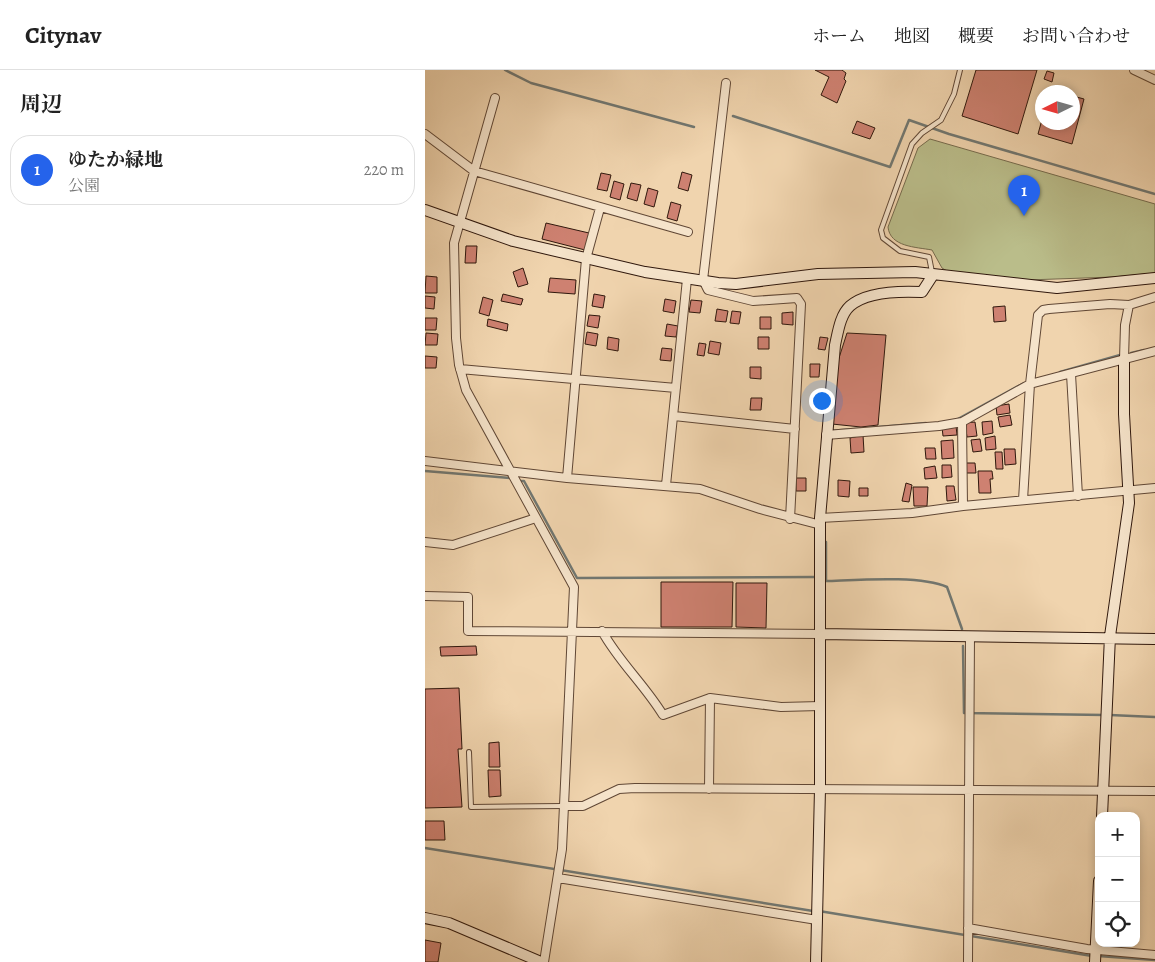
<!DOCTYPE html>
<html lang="ja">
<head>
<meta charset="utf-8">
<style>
  body { margin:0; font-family:Alegreya,"Noto Serif JP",serif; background:#f6f6f6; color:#222 }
  .controls { position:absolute; right:15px; bottom:15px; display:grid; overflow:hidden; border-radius:10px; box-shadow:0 2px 8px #0003 }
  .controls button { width:45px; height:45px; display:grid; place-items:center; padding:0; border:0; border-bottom:1px solid #e0e0e0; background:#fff; color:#222; font:25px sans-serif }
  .compass { position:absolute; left:610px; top:15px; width:45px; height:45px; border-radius:50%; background:#fff; box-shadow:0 2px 8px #0003; rotate:265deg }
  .you { position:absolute; left:396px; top:330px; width:18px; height:18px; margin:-12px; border:4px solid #fff; border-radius:50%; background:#1a73e8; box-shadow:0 0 0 8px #1a73e833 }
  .badge { display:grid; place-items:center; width:32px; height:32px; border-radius:50%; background:#2563eb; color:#fff; font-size:16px; font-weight:700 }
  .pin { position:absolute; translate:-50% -41px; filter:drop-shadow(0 1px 2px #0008) }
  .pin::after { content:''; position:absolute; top:26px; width:18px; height:15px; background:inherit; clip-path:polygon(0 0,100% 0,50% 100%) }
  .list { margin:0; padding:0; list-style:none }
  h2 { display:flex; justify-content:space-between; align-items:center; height:65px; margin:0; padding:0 20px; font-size:21px }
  h2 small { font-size:16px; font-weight:400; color:#767676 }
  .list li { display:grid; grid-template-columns:32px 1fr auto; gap:15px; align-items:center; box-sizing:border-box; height:70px; margin:0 10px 10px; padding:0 10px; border:1px solid #e0e0e0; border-radius:20px }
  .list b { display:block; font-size:19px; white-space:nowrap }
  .list p { margin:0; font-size:16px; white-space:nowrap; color:#767676 }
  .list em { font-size:16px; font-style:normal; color:#767676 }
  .icon { flex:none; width:28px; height:28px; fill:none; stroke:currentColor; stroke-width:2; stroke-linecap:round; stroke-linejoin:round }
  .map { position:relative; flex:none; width:730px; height:892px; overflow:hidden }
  header { display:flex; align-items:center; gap:30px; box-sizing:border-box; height:70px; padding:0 25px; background:#fff; border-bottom:1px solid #e0e0e0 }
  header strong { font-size:24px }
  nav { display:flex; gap:28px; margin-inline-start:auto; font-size:18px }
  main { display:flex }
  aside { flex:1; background:#fff }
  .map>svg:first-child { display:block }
  .green { fill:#babd8a; stroke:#756a4c }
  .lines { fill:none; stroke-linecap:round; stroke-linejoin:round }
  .stream { stroke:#717771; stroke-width:2.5 }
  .building { fill:#ce8171; stroke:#30180d }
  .lane-casing { stroke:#604735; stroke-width:6 }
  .street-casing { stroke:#604735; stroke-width:10 }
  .secondary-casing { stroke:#30180d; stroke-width:12 }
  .lane { stroke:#f5e3ca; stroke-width:4 }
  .street { stroke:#f5e3ca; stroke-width:8 }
  .secondary { stroke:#f5e3ca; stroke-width:10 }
</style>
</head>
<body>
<header>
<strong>Citynav</strong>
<nav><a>ホーム</a><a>地図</a><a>概要</a><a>お問い合わせ</a></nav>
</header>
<main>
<aside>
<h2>周辺<small></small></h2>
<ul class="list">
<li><span class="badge">1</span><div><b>ゆたか緑地</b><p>公園</p></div><em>220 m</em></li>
</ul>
</aside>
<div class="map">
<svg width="730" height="892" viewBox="0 0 730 892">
  <rect width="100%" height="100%" fill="#f0d4ae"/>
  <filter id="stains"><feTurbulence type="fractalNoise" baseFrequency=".004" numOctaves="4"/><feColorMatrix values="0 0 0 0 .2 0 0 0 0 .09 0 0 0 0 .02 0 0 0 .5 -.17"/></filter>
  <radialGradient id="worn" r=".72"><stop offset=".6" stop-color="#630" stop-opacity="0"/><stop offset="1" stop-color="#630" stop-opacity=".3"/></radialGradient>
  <path class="green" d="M505 69 730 134V203L688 207 602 210 522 201 517 198 507 180C491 177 465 177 463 157L493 78Z"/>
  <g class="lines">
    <path class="stream" d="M80 0 106 13 269 57
      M308 46 465 97 484 50 524 64 730 124
      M706 283 719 280
      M635 302 695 285
      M531 350 599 313
      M405 361 501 353
      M0 401 85 408
      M96 411H99L152 508 391 507
      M401 472V511C432 510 496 505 522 517L537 559
      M538 576 539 643 680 645
      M685 645 730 647
      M0 778 388 841
      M394 841 667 886
      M673 886 730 890"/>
  </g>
  <path class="building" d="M390 0H417L421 3 419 9 421 11 412 33 396 25 404 7Z
    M551 0H612L593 64 537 46Z
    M622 1 629 3 627 12 619 9Z
    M648 26 659 29 647 74 613 64 618 46V52H648Z
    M432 51 450 58 445 69 427 63Z
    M257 102 267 105 263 121 253 118Z
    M176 103 186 105 182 121 172 119Z
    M189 111 199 114 195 130 185 127Z
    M206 113 216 115 212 131 202 128Z
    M223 118 233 121 229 137 219 134Z
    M246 132 256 135 252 151 242 148Z
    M121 153 164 163 160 180 117 169Z
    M41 176H52L51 193H40Z
    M98 198 103 214 93 217 88 202Z
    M1 206 12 207V223H0Z
    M125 208 151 210 150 224 123 222Z
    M78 224 98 229 96 235 76 231Z
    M169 224 180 226 178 238 167 236Z
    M0 226 10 227 9 239 0 238Z
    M58 227 68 230 64 246 54 243Z
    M240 229 251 231 249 243 238 241Z
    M266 230 277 231 275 243 264 242Z
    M580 236 581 251 569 252 568 237Z
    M292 239 303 241 301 252 290 251Z
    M307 241 316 242 314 254 305 253Z
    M368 242V255L357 254V243Z
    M164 245 175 246 173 258 162 256Z
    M335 247H346V259H335Z
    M0 248H12L11 260H0Z
    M63 249 83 254 82 261 62 256Z
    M242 254 253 256 251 267 240 266Z
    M162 262 173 264 171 276 160 274Z
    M1 263 13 264 12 275H0Z
    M422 263 461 265 453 355 436 357 407 354 413 291Z
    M183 267 194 269 193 281 182 279Z
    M333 267H344V279H333Z
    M395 267 403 268 400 280 393 279Z
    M285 271 296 273 294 285 283 283Z
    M274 273 281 274 279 286 272 285Z
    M237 278 247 279 246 291 235 290Z
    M0 286 12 287 11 298H0Z
    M385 294H395L394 307H385Z
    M325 297H336V309L325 308Z
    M326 328H337L336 340H325Z
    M584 334 585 343 572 345 571 336Z
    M585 345 587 355 575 357 573 347Z
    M567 351 568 363 558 365 557 352Z
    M550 352 552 366 542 367 540 353Z
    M531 356 532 365 518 366 517 357Z
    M438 365 439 382 426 383 425 368Z
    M570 366 571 379 561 380 560 368Z
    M555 369 557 381 548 382 546 370Z
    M528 370 529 388 517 389 516 371Z
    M500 378H510L511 389H501Z
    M579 379H590L591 394 580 395Z
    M570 382H577L578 399H571Z
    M541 393H550L551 403H541Z
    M517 395H526L527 407 517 408Z
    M510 396 512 408 500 409 499 398Z
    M553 401H567L568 409H565L566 423H554Z
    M371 408H381V421H371Z
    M413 410 425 411 424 427 413 426Z
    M481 413 487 415 484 432 477 431Z
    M521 416H529L531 430 522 431Z
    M488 417H503L502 436H489Z
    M434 418H443V426H434Z
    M236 512H308L307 557H236Z
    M311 513H342L341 558 311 557Z
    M51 576 52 585 16 586 15 577Z
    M34 618 37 679H33L37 737 0 738V619Z
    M74 672 75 697H64V673Z
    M63 700H75L76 726 64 727Z
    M0 751H19L20 770H0Z
    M0 870 16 873 13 892H0Z"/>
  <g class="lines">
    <defs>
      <path id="lane" d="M507 202 504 187 475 181 458 168 456 160 487 74 497 63 516 50 529 24 535 0
        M44 682 46 737 138 736"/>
      <path id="street" d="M709 0 730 10
        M301 13 278 210 283 220 328 231 372 228 376 234 365 449
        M70 28 29 173 31 268 34 295 41 320 149 517 137 779 119 892
        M0 64 49 101 263 162
        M699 289 700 255 704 235 730 227
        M35 299 251 318
        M646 304 653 426
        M249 346 370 359
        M537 352 538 436
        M401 365 514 356 537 352 605 314 730 281
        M0 391 142 408 275 419 335 439 396 455
        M142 408 161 189 175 138
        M241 415 262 209
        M598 430 605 314 613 245 618 240 624 239 685 234 704 235
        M395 448 487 443 538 436 730 418
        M0 472 28 475 111 448
        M0 526 43 527V561L395 564
        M177 561C194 592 219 614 238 645L285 628 356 637 395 636
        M284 719 285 628
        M139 736H158L194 719 210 718 730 721
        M133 808 392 850
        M543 858 662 879 730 885
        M543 892 545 566"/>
      <path id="secondary" d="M0 140 88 171 220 202 293 213 311 214 393 204 490 202 632 218 730 208
        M395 564 730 569
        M677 746 685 566 704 433 699 344V289
        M0 848 24 853 116 892
        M391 892 395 719V448L410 275C413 262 415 245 425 236 442 221 476 221 497 222L508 205
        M670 892 674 811"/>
    </defs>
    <use href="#lane" class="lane-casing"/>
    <use href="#street" class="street-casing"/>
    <use href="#secondary" class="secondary-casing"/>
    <use href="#lane" class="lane"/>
    <use href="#street" class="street"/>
    <use href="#secondary" class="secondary"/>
  </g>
  <rect width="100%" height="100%" filter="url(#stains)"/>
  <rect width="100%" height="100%" fill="url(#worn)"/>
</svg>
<div class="controls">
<button>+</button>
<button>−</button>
<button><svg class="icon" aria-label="locate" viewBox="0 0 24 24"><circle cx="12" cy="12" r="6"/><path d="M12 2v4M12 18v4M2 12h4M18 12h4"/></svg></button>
</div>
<svg class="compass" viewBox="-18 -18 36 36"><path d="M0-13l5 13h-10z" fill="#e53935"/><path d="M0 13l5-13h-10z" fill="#767676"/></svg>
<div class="you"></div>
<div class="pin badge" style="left:599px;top:146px">1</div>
</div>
</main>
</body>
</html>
